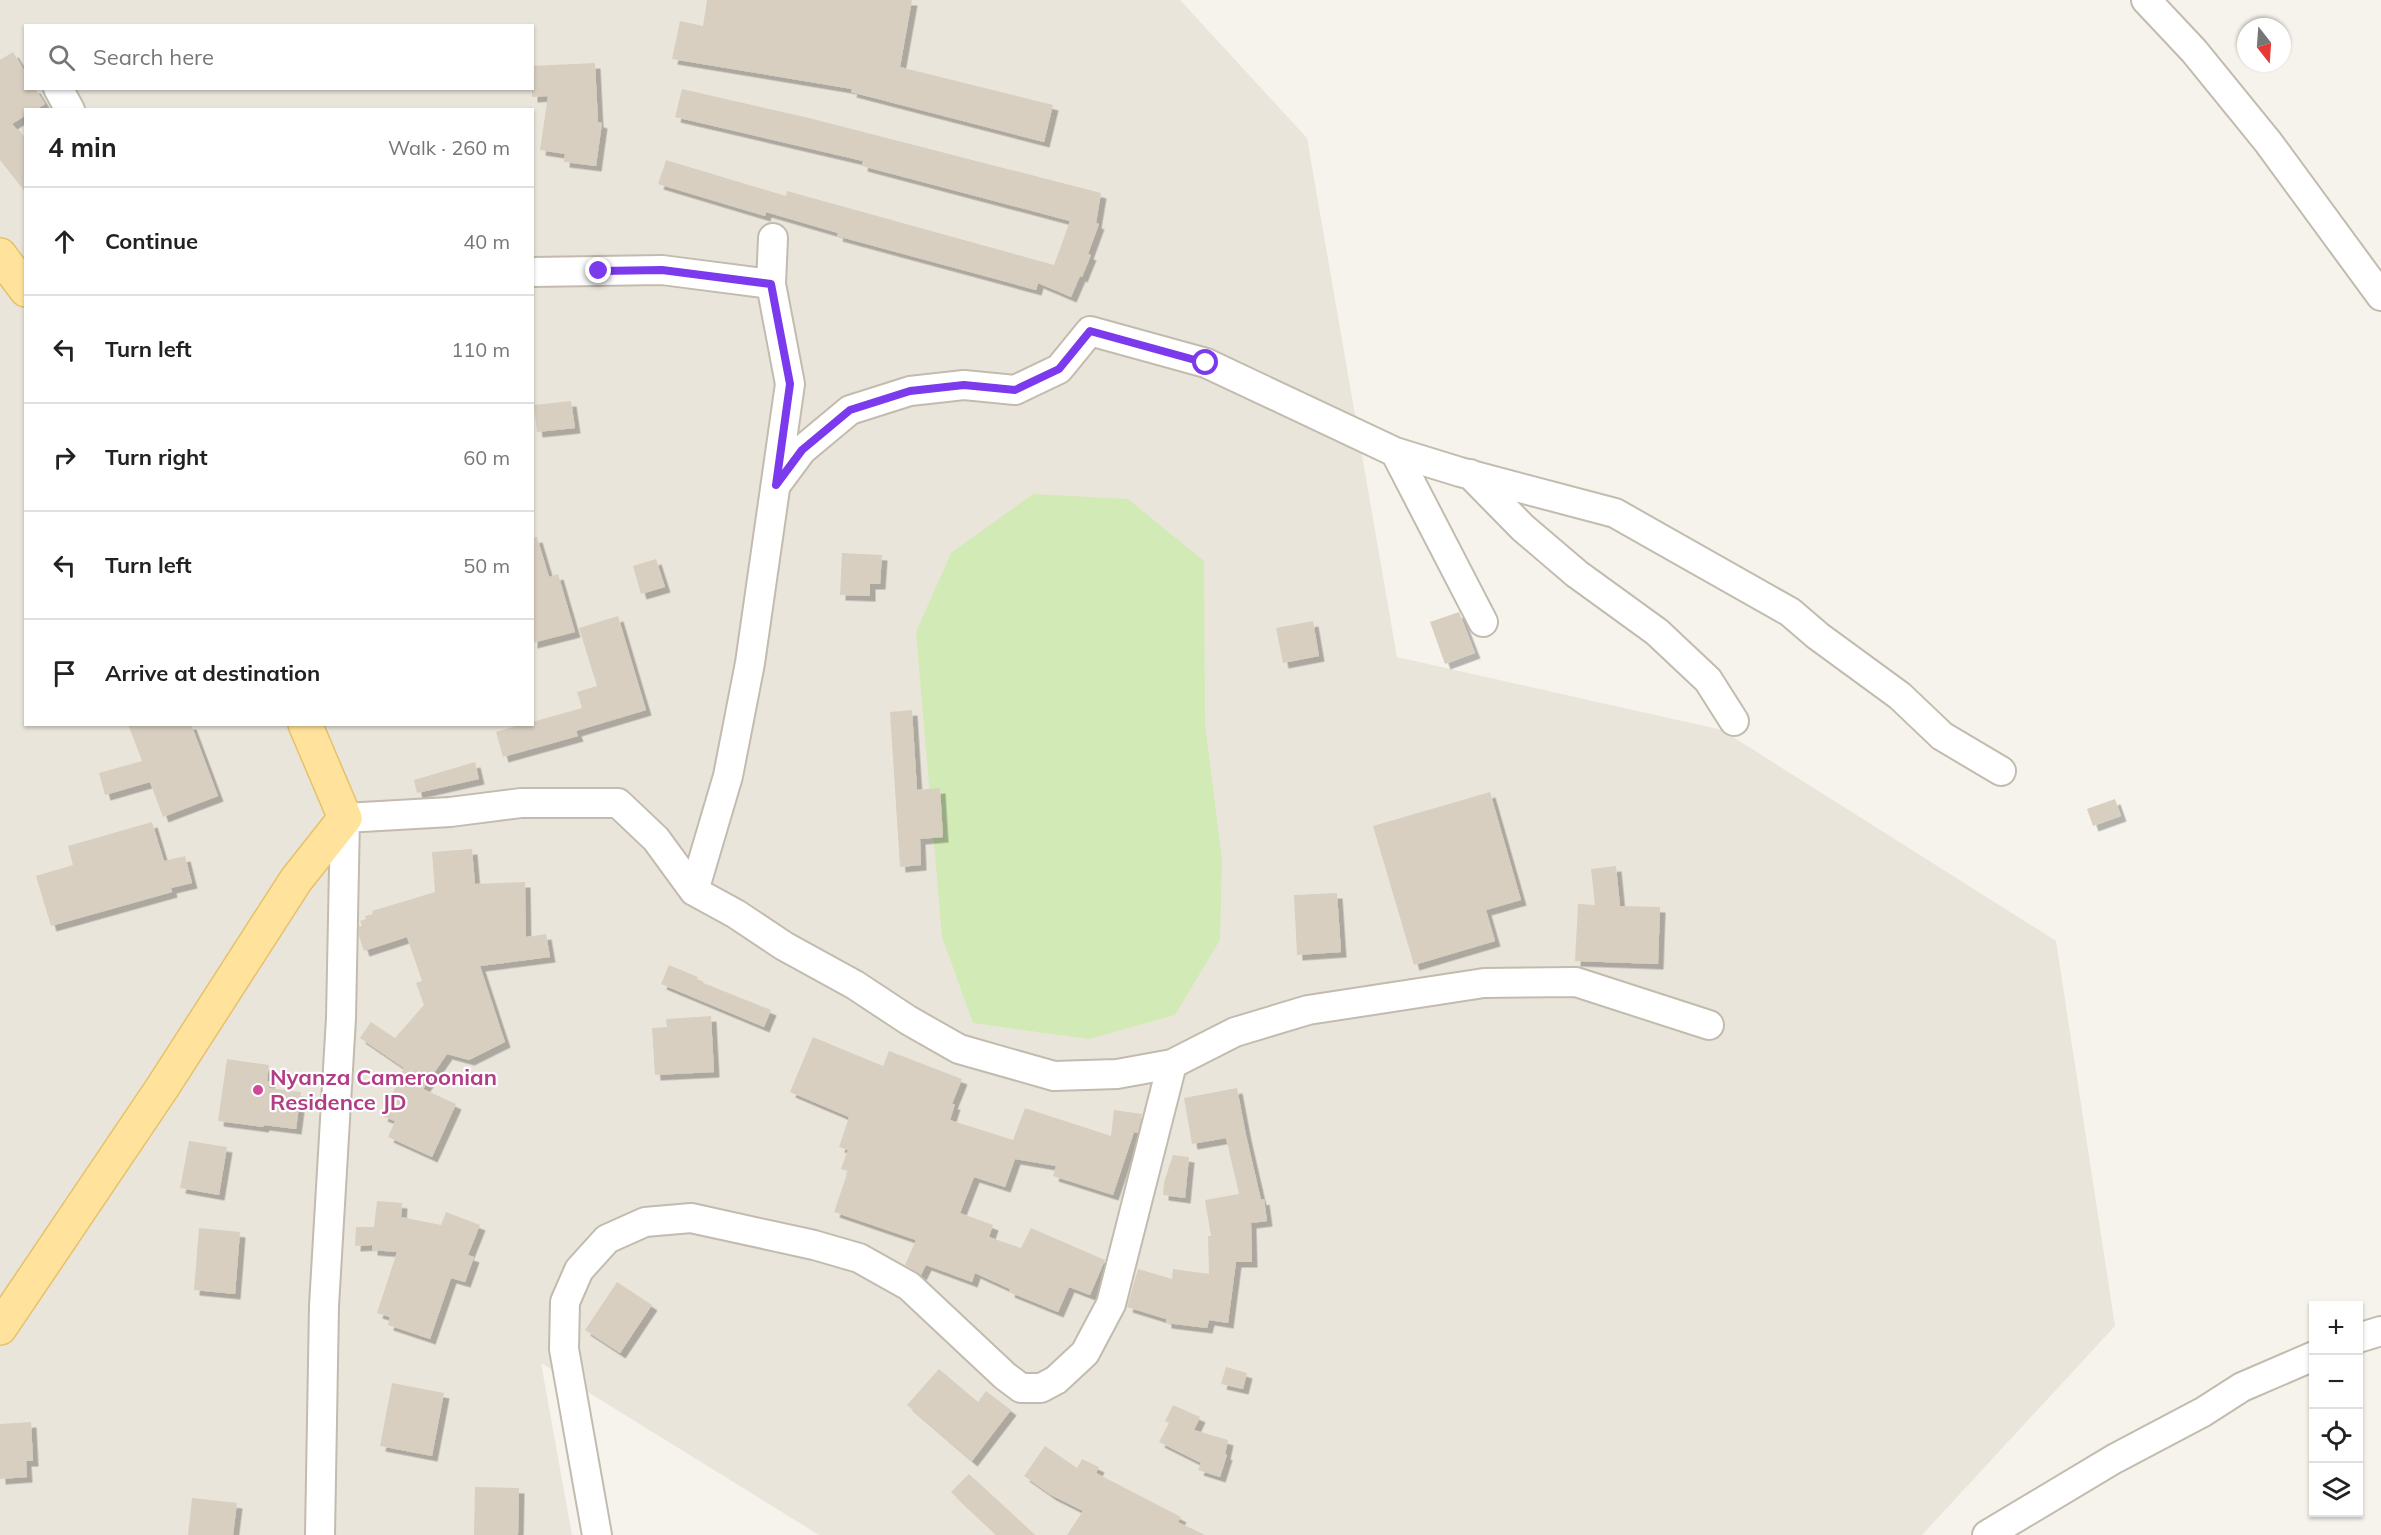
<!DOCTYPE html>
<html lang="en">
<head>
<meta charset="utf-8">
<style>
  body { margin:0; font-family:Mulish,sans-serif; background:#f6f6f6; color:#222 }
  .controls { position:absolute; right:18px; bottom:18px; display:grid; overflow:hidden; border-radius:0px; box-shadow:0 2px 4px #0004 }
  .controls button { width:54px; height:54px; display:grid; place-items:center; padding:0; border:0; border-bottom:2px solid #e0e0e0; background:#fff; color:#222; font:30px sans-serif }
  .compass { position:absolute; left:2237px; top:18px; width:54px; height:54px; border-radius:50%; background:#fff; box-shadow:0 2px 4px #0004; rotate:163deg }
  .stop { position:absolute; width:18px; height:18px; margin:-14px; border:4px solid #7c3aed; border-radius:50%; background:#fff }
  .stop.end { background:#7c3aed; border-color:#fff; box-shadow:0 2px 6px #0008 }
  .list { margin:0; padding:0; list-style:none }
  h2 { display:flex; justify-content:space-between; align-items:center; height:78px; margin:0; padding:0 24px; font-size:26px }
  h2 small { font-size:20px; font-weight:400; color:#767676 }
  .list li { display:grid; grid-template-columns:39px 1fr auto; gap:18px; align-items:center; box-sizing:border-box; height:108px; padding:0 24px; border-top:2px solid #e0e0e0 }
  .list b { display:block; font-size:22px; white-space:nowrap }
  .list em { font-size:20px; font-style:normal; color:#767676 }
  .icon { flex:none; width:33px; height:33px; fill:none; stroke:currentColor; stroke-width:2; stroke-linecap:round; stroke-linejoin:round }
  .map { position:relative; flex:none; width:2381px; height:1535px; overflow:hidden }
  .search { position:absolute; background:#fff; box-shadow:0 2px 4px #0004; left:24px; top:24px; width:510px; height:66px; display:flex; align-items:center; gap:15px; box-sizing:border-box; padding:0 21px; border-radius:0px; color:#767676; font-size:22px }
  .panel { position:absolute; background:#fff; box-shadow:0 2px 4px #0004; left:24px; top:108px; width:510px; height:618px; border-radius:0px }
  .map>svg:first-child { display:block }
  .residential { fill:#eae5da; fill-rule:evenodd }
  .green { fill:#d2eab5 }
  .building { fill:#d8cfc1; filter:url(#shadow) }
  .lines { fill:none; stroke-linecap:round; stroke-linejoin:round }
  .minor-casing { stroke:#c2bbae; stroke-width:32 }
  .major-casing { stroke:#e6c16a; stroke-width:36 }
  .minor { stroke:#fff; stroke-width:28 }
  .major { stroke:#ffe39c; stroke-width:33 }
  .route { stroke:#7c3aed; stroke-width:8 }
  .hotel-dot { fill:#d1479c; stroke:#fff; stroke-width:2 }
  .labels { text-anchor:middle; stroke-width:4.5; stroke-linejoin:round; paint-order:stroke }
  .hotel-label { font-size:22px; font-weight:bold; fill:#b23c85; stroke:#fff; text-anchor:start }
</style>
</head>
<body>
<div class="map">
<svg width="2381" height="1535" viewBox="0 0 2381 1535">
  <defs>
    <filter id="shadow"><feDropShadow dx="5.5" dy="5.5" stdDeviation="0" flood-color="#0004"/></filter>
  </defs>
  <rect width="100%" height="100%" fill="#f6f3ec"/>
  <path class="residential" d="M0 0H1180L1307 138 1397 657 1722 730 2056 941 2115 1326 1922 1535H819L541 1363 572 1535H0ZM26 26H532V88H26ZM26 110H532V724H26Z"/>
  <path class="green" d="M1033 494 1128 499 1204 561 1205 724 1222 860 1220 940 1175 1015 1089 1039 973 1023 942 937 916 632 951 553Z"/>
  <path class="building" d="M707 0H912L900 67 1053 105 1044 142 851 92 852 89 672 59 680 21 703 26Z
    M13 52 26 73V88H35L45 104 35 110H26V115L12 124 26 140V193L0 160V60Z
    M595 63 598 122 602 123 596 166 564 162 565 154 540 150 548 96 532 97V66Z
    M682 89 809 118 1101 193 1096 223 1099 224 1088 254 1091 255 1082 277 1080 276 1071 297 1038 283 1036 290 837 236 838 233 766 212 765 216 658 184 666 160 786 196 787 191 1054 265 1070 221 862 166 863 161 675 117Z
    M571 401 575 428 537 432 534 405Z
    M537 537 549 577 558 574 575 632 532 643V538Z
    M842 553 882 555 880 584H870V596L840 595Z
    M656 559 665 587 641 594 633 566Z
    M1459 612 1475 653 1445 664 1430 622Z
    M618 616 646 710 576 731 578 736 503 757 496 732 523 724H532V722L582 708 577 692 597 686 579 628Z
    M1313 621 1319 656 1283 663 1276 628Z
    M912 710 917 790 940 788 943 837 920 839 921 865 900 867 890 712Z
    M128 724H191L218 796 163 817 150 782 105 795 99 773 142 761Z
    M475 762 479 779 417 793 414 780Z
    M1490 792 1521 900 1486 910 1495 941 1414 965 1373 826Z
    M2115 799 2121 816 2093 826 2087 809Z
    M152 822 164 861 185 856 192 883 171 888 172 892 51 926 36 876 73 865 68 846Z
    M472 849 475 884 525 882 526 937 546 934 550 957 480 966 505 1042 469 1060 447 1054 423 1089 456 1104 432 1157 388 1137 395 1121 382 1116 404 1068 360 1038 371 1022 395 1038 424 1005 416 983 422 981 407 937 364 951 359 936V926H362L360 921 366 919 365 916 373 914 372 911 435 892 432 852Z
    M1616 866 1620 906 1660 907 1658 964 1575 961 1578 904 1595 905 1591 869Z
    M1337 893 1341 952 1297 955 1294 895Z
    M669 965 698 977 696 980 771 1010 764 1027 661 984Z
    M711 1016 714 1072 655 1075 652 1028 667 1027 666 1019Z
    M813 1037 883 1066 889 1051 962 1079 952 1104H955L950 1120 1013 1140 1025 1108 1111 1136 1114 1110 1142 1114 1138 1133 1134 1132 1113 1195 1053 1176 1056 1166 1015 1159 1005 1187 974 1177 960 1213 993 1225 989 1237 1021 1248 1031 1228 1105 1260 1090 1295 1069 1287 1058 1312 1009 1292 1010 1289 975 1273 972 1282 926 1265 921 1275 905 1265 916 1240 834 1212 848 1171 841 1169 848 1150 839 1147 849 1117 790 1092Z
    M227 1059 269 1065 267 1081H270L269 1088 301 1092 296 1129 264 1125 263 1127 218 1121Z
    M1237 1088 1246 1135 1261 1200 1264 1199 1267 1221 1251 1223 1252 1262H1236L1228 1323 1209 1320 1207 1328 1166 1323V1319L1127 1307 1138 1269 1172 1279 1173 1269 1209 1274 1208 1236H1211L1205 1200 1239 1194 1226 1138 1192 1144 1184 1098Z
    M189 1141 227 1147 219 1195 180 1188Z
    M1173 1155 1189 1157 1185 1198 1163 1195 1164 1182Z
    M377 1201 402 1203 401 1217 441 1225 446 1212 480 1225 468 1255 474 1257 465 1282 451 1278 430 1339 388 1325 390 1317 377 1313 397 1252 372 1250V1245L355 1246 356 1227H374Z
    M199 1228 240 1232 235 1294 194 1290Z
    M617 1282 652 1305 620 1353 585 1330Z
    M1226 1367 1247 1373 1243 1389 1221 1384Z
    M939 1369 978 1402 986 1391 1011 1410 972 1461 907 1405Z
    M392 1383 444 1393 432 1456 380 1446Z
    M1173 1405 1200 1417 1194 1430 1228 1440 1225 1454 1227 1455 1220 1477 1198 1470 1201 1463 1159 1442 1169 1423 1165 1421Z
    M31 1422 33 1461H26L27 1477 0 1479V1424Z
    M1045 1446 1077 1468 1082 1459 1099 1467 1096 1473 1181 1517 1178 1522 1205 1535H1067L1083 1511 1051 1495 1024 1476Z
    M969 1474 1035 1535H997L951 1492Z
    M475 1487 519 1488 518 1535H474Z
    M192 1498 237 1503 233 1535H188Z"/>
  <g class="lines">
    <defs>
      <path id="minor" d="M2146 0 2194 51 2268 142 2381 296
        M58 88 70 110
        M532 272 662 270 771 284
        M1395 452 1460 472 1615 513 1790 612 1818 636 1900 696 1942 736 2001 771
        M1470 474 1523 528 1577 574 1657 632 1708 680 1734 721
        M776 485 802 450 850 410 910 391 964 385 1015 390 1059 369 1090 331 1206 363 1395 452 1483 622
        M694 891 728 776 750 663 790 384 771 284 773 238
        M2358 1338 2381 1331
        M320 1535 324 1306 341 1018 345 818 450 812 521 803H618L656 839 694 891 736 914 784 946 855 985 908 1020 959 1049 1054 1076 1117 1074 1172 1064 1235 1032 1308 1010 1484 983 1576 982 1709 1025
        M597 1535 564 1349 565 1302 579 1270 607 1239 645 1222 691 1218 814 1245 859 1258 909 1286 1005 1376 1021 1388H1041L1056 1380 1085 1353 1111 1304 1172 1064
        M1987 1535 2114 1459 2203 1412 2242 1387 2314 1356"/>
      <path id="major" d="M0 255 26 290
        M0 1328 162 1088 296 880 345 818 305 724"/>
    </defs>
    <use href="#minor" class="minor-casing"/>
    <use href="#major" class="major-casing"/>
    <use href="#minor" class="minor"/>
    <use href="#major" class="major"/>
  </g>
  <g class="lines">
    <path class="route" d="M599 271 662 270 771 284 790 384 776 485 802 450 850 410 910 391 964 385 1015 390 1059 369 1090 331 1206 363"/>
  </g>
  <circle class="hotel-dot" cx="258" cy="1090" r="6"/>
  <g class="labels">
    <g class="hotel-label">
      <text x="270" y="1085">Nyanza Cameroonian<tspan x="270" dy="25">Residence JD</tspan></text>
    </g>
  </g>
</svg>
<div class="controls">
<button>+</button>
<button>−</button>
<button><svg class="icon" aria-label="locate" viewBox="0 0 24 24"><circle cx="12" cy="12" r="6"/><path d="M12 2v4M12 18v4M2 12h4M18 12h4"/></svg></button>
<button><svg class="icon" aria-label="layers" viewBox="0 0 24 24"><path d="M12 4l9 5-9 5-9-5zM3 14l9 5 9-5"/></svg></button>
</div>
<svg class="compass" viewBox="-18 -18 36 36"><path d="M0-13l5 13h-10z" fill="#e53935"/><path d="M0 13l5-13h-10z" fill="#767676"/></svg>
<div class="stop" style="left:1206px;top:363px"></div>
<div class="stop end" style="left:599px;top:271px"></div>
<div class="search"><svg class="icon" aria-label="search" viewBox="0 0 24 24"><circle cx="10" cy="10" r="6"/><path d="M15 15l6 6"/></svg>Search here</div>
<section class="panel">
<h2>4 min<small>Walk · 260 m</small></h2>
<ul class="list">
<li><svg class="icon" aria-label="ahead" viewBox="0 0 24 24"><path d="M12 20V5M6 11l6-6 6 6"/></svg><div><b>Continue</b></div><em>40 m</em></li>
<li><svg class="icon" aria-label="left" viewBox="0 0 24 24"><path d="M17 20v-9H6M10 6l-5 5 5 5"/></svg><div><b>Turn left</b></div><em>110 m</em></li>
<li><svg class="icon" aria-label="right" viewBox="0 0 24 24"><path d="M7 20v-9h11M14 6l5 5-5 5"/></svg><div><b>Turn right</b></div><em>60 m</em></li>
<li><svg class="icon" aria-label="left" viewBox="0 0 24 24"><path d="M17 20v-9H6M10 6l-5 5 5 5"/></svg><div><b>Turn left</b></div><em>50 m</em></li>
<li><svg class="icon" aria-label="arrive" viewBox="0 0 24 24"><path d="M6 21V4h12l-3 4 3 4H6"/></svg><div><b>Arrive at destination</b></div></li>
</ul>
</section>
</div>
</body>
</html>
